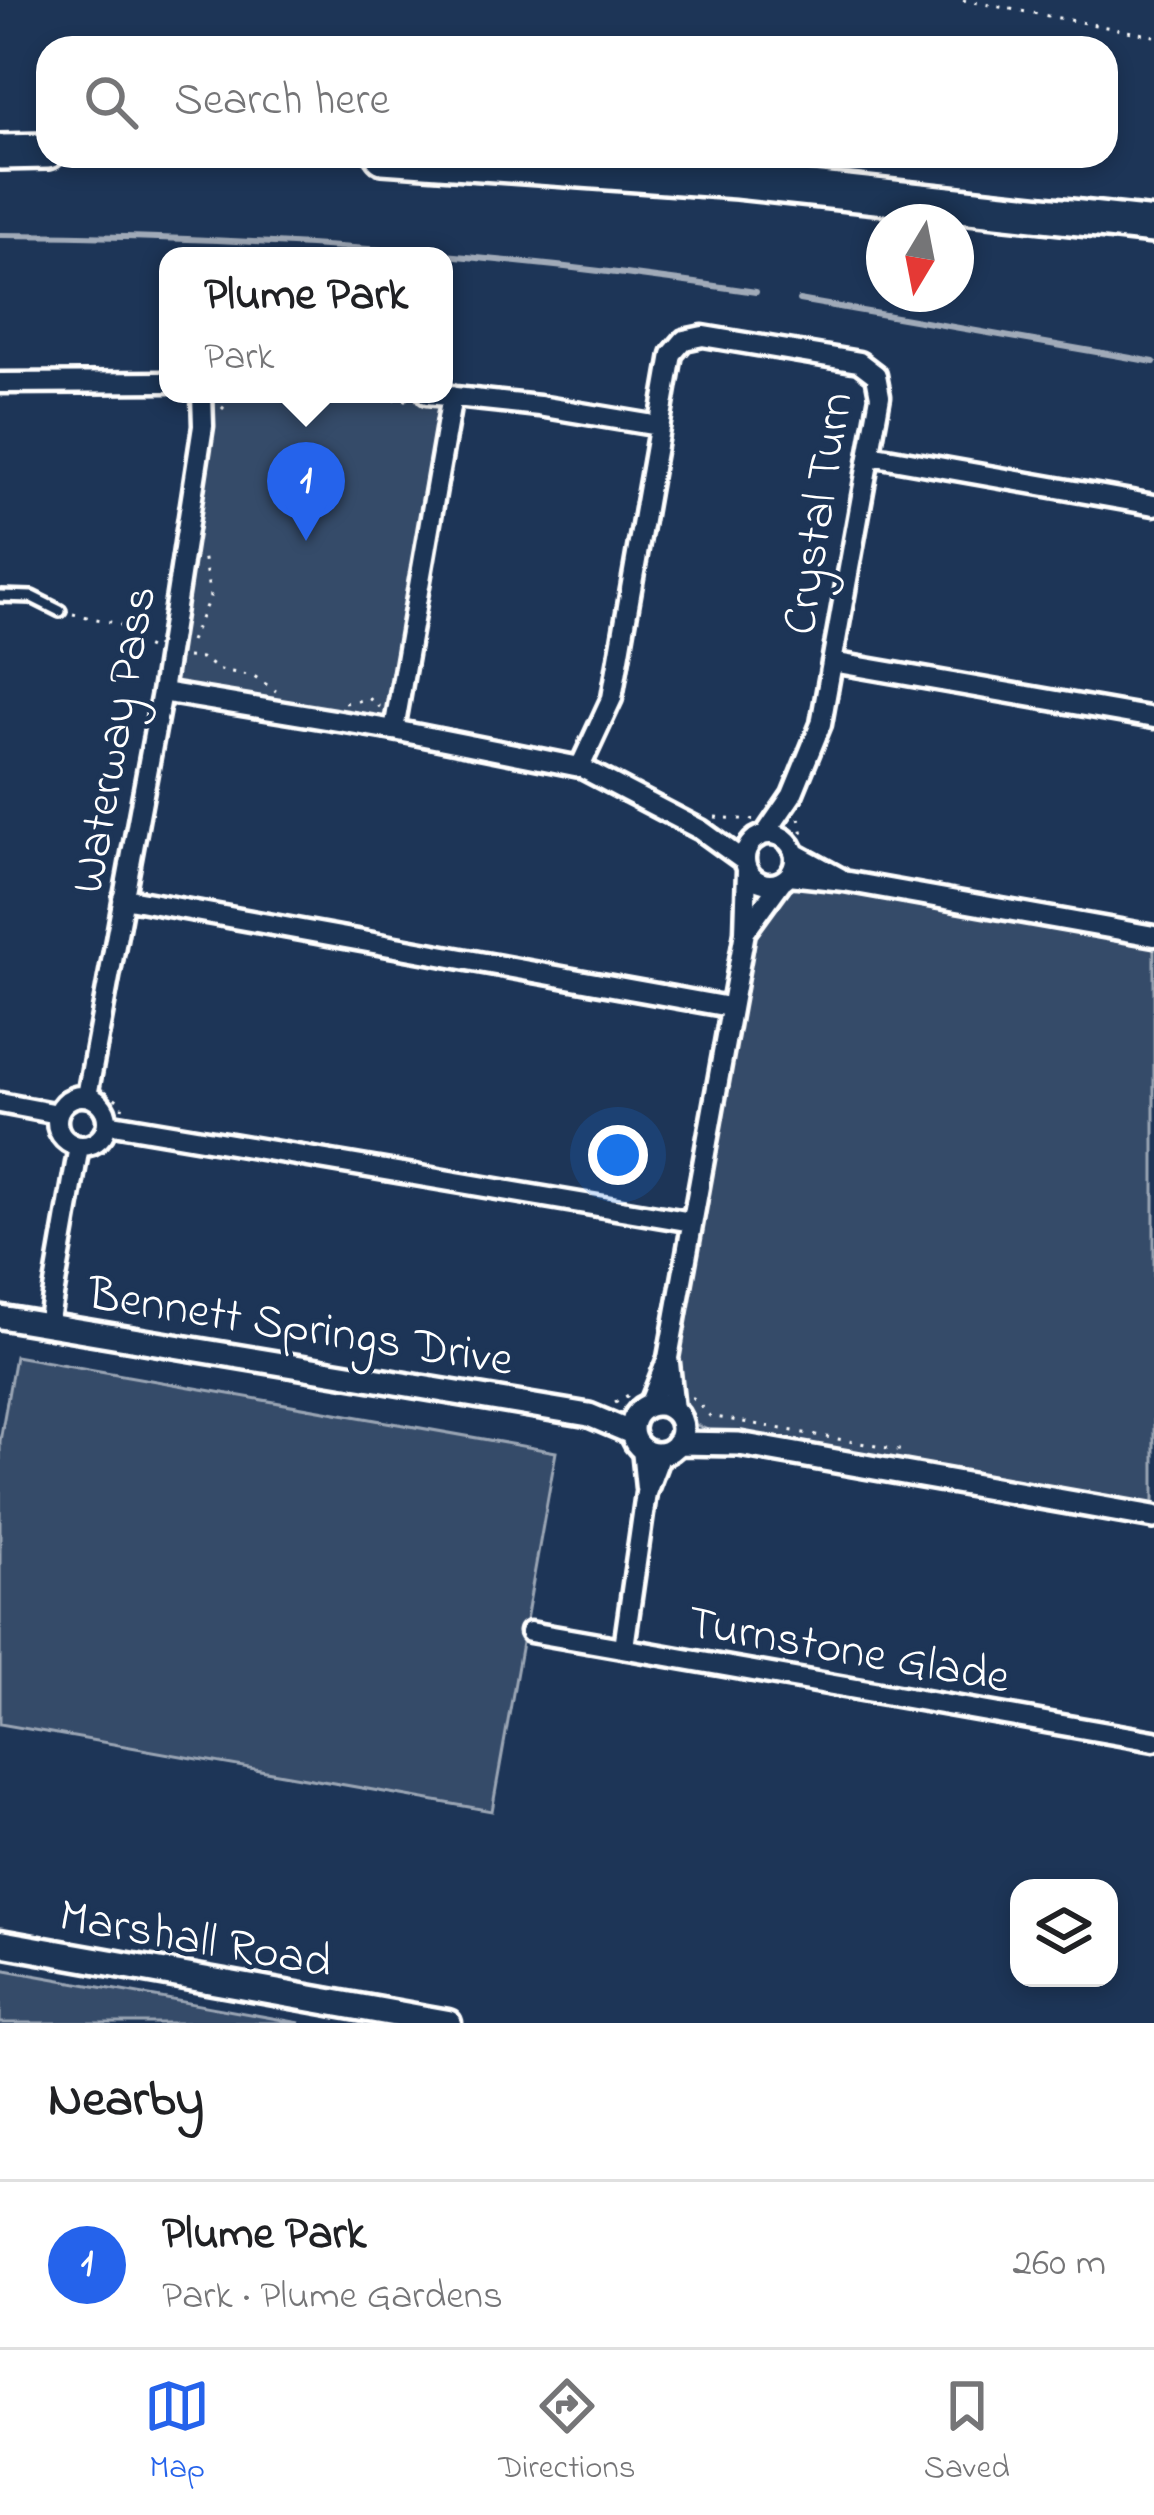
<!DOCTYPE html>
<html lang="en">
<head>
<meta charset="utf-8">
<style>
  body { margin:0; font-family:"Indie Flower",sans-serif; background:#f6f6f6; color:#202124 }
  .controls { position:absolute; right:36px; bottom:36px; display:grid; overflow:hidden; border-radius:24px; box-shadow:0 6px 18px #0003 }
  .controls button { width:108px; height:108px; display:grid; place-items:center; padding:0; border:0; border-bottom:3px solid #e0e0e0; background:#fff; color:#202124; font:60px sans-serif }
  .compass { position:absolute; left:866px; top:204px; width:108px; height:108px; border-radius:50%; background:#fff; box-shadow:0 6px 18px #0003; rotate:190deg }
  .you { position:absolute; left:618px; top:1155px; width:42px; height:42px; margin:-30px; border:9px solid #fff; border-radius:50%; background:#1a73e8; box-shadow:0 0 0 18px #1a73e833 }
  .badge { display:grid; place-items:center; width:78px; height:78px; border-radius:50%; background:#2563eb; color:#fff; font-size:39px; font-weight:700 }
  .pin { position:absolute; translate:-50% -99px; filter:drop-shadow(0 3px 6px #0008) }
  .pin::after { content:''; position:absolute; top:63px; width:42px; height:36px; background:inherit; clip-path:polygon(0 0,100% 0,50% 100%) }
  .popup { position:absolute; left:159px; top:247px; width:294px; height:156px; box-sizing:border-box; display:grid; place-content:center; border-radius:24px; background:#fff; filter:drop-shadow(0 3px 9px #0005); font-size:39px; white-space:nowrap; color:#757577 }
  .popup b { font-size:45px; color:#202124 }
  .popup::after { content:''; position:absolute; left:50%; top:100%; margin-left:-24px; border:24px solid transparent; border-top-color:#fff }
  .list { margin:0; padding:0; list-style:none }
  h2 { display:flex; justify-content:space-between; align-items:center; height:156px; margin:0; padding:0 48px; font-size:51px }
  h2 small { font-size:39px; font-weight:400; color:#757577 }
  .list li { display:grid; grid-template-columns:78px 1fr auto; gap:36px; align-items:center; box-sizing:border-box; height:168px; padding:0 48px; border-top:3px solid #e0e0e0 }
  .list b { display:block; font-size:45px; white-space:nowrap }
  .list p { margin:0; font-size:39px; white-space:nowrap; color:#757577 }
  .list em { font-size:39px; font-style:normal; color:#757577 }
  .icon { flex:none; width:66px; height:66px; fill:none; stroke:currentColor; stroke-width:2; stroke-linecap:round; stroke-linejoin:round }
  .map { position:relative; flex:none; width:1154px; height:2023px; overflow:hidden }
  .search { position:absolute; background:#fff; box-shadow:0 6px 18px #0003; left:36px; right:36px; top:36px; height:132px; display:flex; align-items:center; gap:30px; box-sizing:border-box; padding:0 42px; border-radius:36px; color:#757577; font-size:45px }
  .sheet { height:324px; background:#fff }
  nav { display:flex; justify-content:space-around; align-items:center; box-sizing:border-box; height:168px; border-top:3px solid #e0e0e0; background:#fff; font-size:33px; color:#757577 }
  nav a { display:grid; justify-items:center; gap:6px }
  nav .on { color:#2563eb }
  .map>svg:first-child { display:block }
  .green { fill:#364b69; stroke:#9aa5b4; stroke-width:3 }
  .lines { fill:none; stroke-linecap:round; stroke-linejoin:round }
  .stream { stroke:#a0aab8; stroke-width:6 }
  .service-casing { stroke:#fff; stroke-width:18 }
  .minor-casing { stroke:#fff; stroke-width:27 }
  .tertiary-casing { stroke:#fff; stroke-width:30 }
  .secondary-casing { stroke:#fff; stroke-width:33 }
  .motorway-casing { stroke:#fff; stroke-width:42 }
  .path { stroke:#fff; stroke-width:3; stroke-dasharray:3 9; stroke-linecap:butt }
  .service { stroke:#1d3557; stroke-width:9 }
  .minor { stroke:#1d3557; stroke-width:18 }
  .tertiary { stroke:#1d3557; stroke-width:21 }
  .secondary { stroke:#1d3557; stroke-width:24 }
  .motorway { stroke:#1d3557; stroke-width:33 }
  .labels { text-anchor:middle; stroke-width:9; stroke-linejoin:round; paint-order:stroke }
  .street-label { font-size:48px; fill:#fff; stroke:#1d3557 }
</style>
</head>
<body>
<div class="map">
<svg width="1154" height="2023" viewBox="0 0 1154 2023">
  <rect width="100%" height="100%" fill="#1d3557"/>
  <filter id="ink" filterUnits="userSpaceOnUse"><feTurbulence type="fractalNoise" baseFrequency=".00833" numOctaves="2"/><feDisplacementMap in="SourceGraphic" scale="24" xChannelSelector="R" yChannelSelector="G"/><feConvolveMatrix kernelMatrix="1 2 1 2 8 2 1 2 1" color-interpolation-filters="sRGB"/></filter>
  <g filter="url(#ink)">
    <path class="green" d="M202 394 452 396 394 730 162 692Z
      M789 875 1154 936V1517L739 1444 679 1417 668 1358 745 932Z
      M15 1356 556 1452 492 1811 0 1724V1441Z
      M0 1969 300 2023H0Z"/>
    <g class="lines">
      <path class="stream" d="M0 235C253 236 505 254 756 292
        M799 300 1154 362"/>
      <defs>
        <path id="service" d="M0 596 32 597 60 611"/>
        <path id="minor" d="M0 383 168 382
          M427 394 539 406 659 426
          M870 455 1154 505
          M832 662 1154 718
          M162 692 394 730 580 767 701 830 744 861
          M394 730 452 396
          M580 767 612 698 672 354 684 340 703 336 859 362 876 375 880 396 821 724 792 795 766 833
          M745 859a25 25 0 1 1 50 0a25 25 0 1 1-50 0Z
          M794 853 840 878
          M789 875 844 881 1154 936
          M123 898 729 1007
          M745 932 782 881
          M87 1096 162 692 203 426 202 394
          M57 1121a25 25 0 1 1 50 0a25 25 0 1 1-50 0Z
          M0 1103 58 1114
          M107 1123 692 1222
          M48 1325 79 1146
          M669 1363 674 1410
          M649 1405 668 1358 745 932 747 870
          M642 1449 646 1488
          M530 1632 1154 1741
          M624 1647 646 1493 661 1453"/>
        <path id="tertiary" d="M0 1317 589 1415 632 1433
          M632 1429a25 25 0 1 1 50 0a25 25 0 1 1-50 0Z
          M677 1443 739 1444 1154 1517"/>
        <path id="secondary" d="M0 1943 448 2023"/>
        <path id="motorway" d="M0 152 48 151
          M383 156 737 181 1154 226"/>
      </defs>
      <use href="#service" class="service-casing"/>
      <use href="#minor" class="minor-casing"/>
      <use href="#tertiary" class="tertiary-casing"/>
      <use href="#secondary" class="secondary-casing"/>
      <use href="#motorway" class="motorway-casing"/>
      <path class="path" d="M963 0 1154 36
        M248 394 406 400V394
        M222 409 233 397 244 394
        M73 614 120 624 130 639 149 648
        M190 641 210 597 203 554
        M187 657 201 658 219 670 254 676 276 691
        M345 703 370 699 380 707
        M715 817 753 820
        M799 818 804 838
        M105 1091 123 1104 122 1108
        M692 1397 710 1416 904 1451
        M615 1403 632 1393"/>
      <use href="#service" class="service"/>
      <use href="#minor" class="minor"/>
      <use href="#tertiary" class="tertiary"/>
      <use href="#secondary" class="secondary"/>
      <use href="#motorway" class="motorway"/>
    </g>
  </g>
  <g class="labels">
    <g class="street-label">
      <text transform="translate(815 513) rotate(-81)" y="17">Crystal Turn</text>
      <text transform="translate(111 739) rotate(-80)" y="17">Waterway Pass</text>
      <text transform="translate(301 1324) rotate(9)" y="17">Bennett Springs Drive</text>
      <text transform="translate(849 1647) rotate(10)" y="17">Turnstone Glade</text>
      <text transform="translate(196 1936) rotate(10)" y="17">Marshall Road</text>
    </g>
  </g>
</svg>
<div class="controls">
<button><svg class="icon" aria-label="layers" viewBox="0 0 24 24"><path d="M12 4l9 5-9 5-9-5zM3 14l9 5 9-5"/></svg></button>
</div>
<svg class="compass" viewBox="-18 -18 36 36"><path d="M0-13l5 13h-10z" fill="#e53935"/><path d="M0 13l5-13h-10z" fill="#757577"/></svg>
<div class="you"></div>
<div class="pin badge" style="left:306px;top:541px">1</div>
<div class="popup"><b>Plume Park</b>Park</div>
<div class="search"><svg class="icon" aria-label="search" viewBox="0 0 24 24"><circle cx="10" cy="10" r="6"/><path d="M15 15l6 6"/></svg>Search here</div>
</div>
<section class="sheet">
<h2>Nearby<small></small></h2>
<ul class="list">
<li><span class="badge">1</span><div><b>Plume Park</b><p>Park · Plume Gardens</p></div><em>260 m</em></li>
</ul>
</section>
<nav>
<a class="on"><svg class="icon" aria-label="map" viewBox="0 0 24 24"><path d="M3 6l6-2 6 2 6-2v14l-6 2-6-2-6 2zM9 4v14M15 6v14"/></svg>Map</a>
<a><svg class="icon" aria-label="directions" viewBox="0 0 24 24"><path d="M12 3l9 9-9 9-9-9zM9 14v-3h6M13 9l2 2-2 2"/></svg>Directions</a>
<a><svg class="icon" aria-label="saved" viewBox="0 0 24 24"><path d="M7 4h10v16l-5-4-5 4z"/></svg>Saved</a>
</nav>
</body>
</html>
